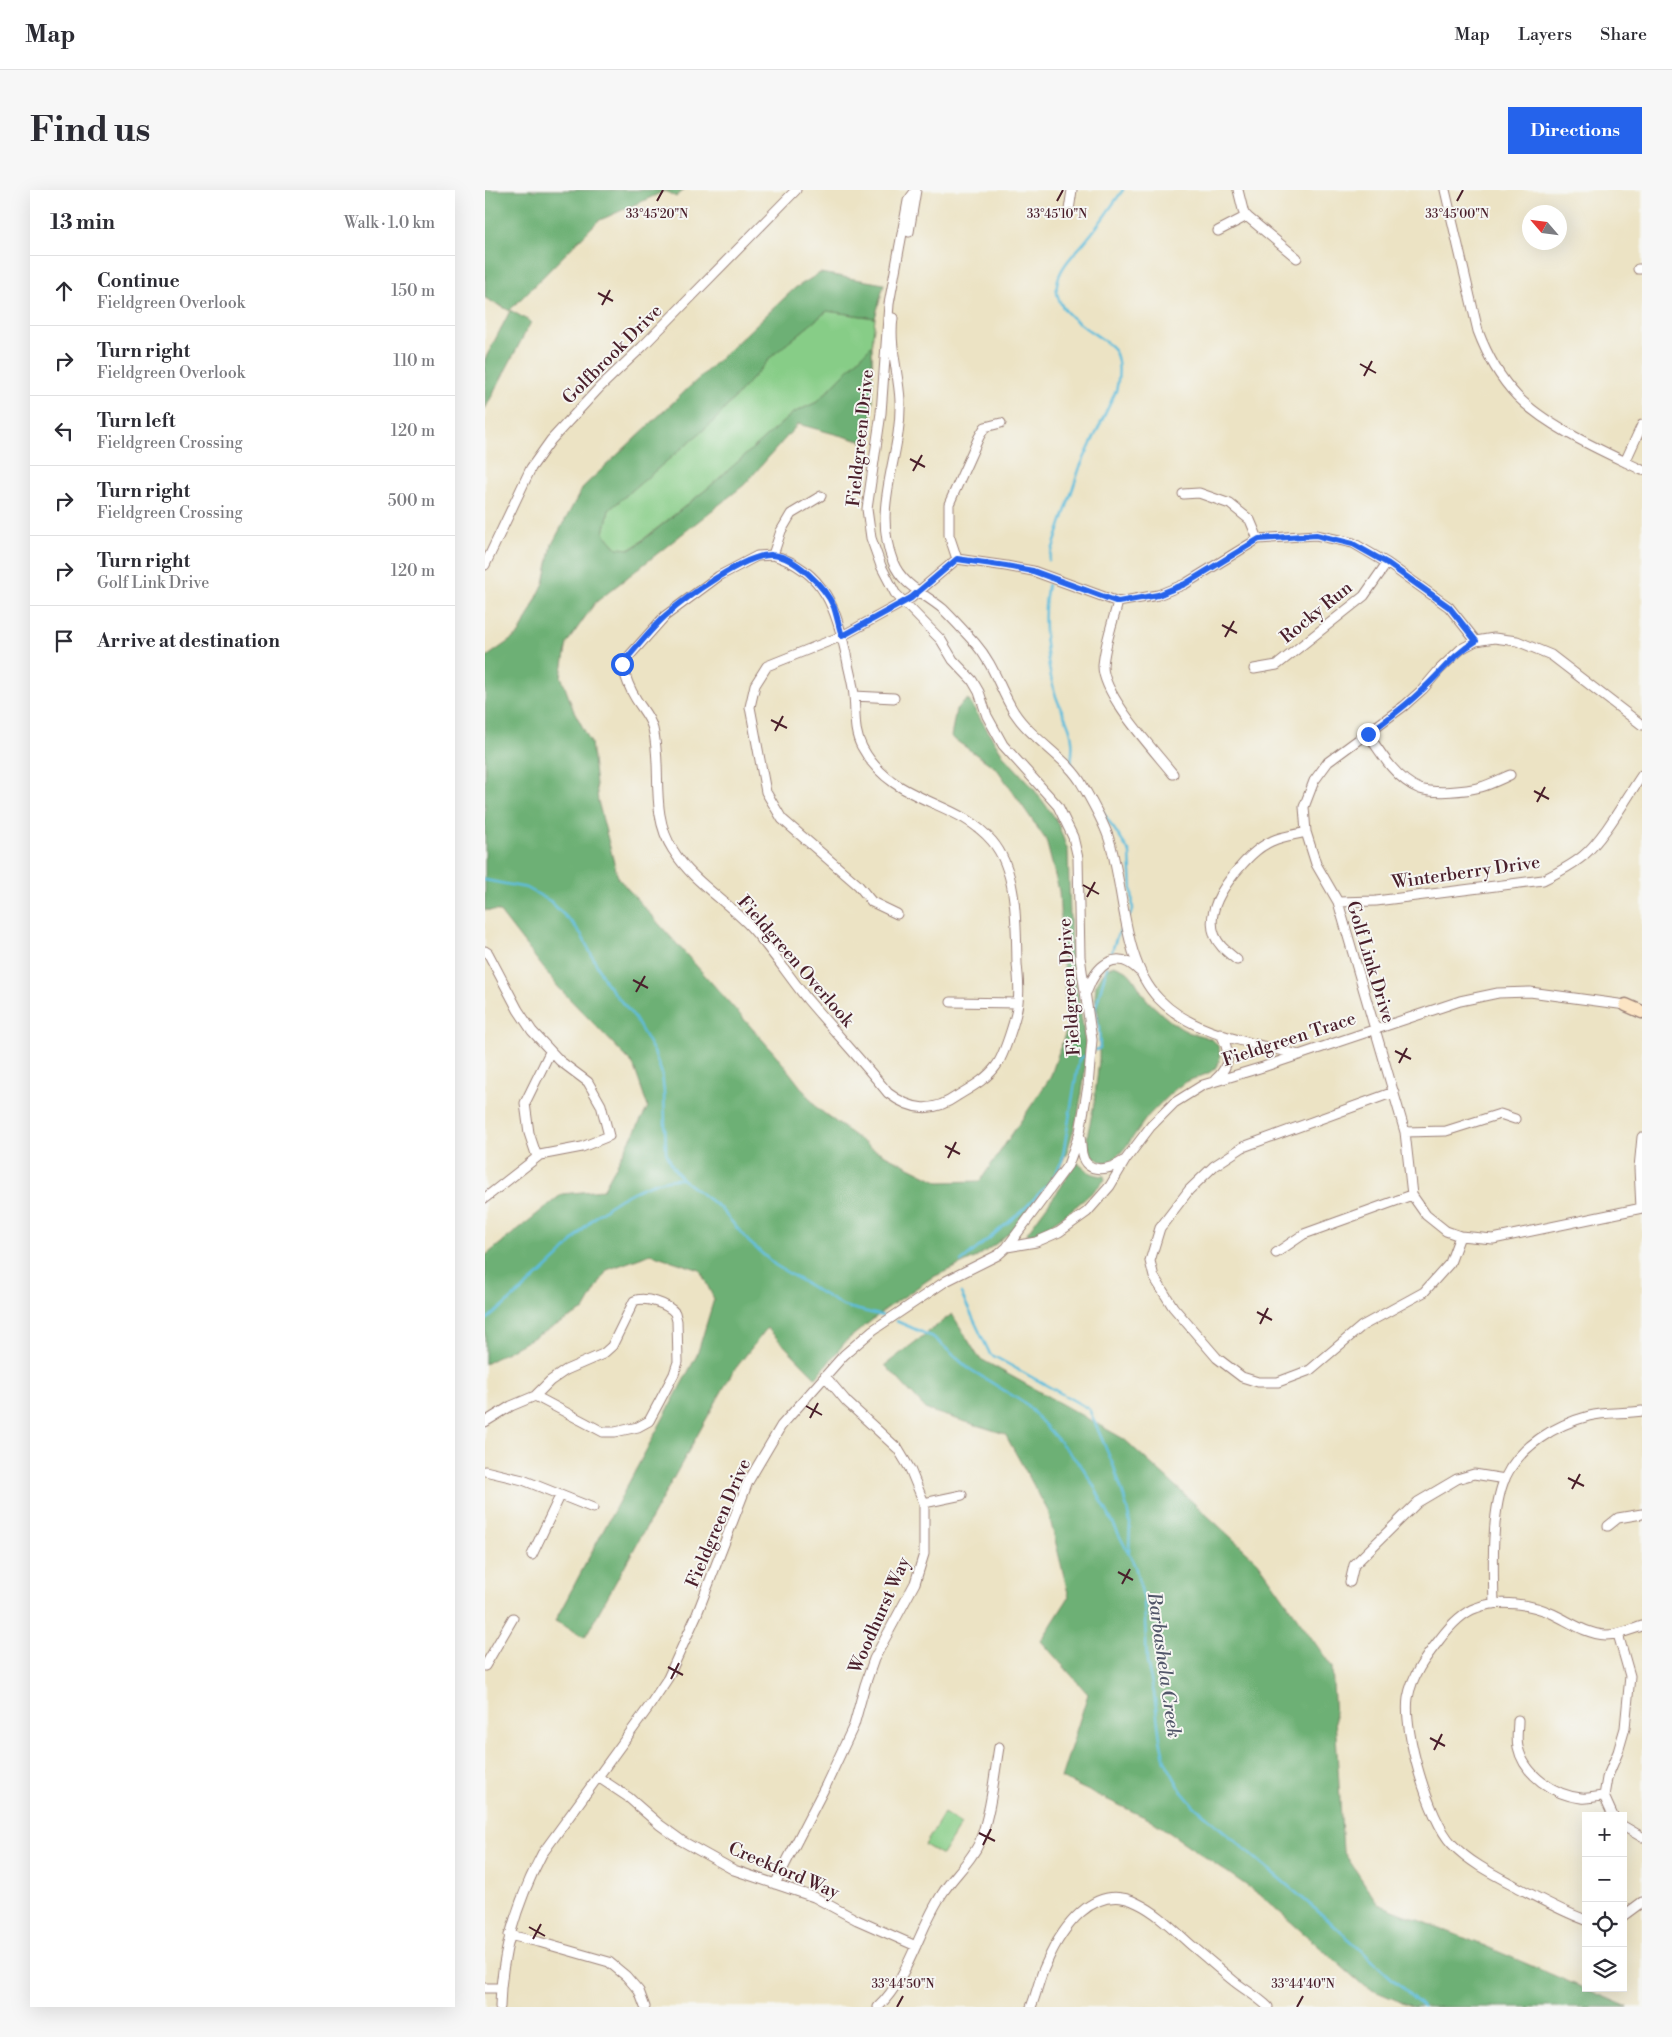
<!DOCTYPE html>
<html lang="en">
<head>
<meta charset="utf-8">
<style>
  body { margin:0; font-family:"Libre Bodoni",serif; background:#f7f7f7; color:#2b2b33 }
  .controls { position:absolute; right:15px; bottom:15px; display:grid; overflow:hidden; border-radius:0px; box-shadow:0 5px 20px #0002 }
  .controls button { width:45px; height:45px; display:grid; place-items:center; padding:0; border:0; border-bottom:1px solid #e1e1e2; background:#fff; color:#2b2b33; font:25px sans-serif }
  .compass { position:absolute; left:1037px; top:15px; width:45px; height:45px; border-radius:50%; background:#fff; box-shadow:0 5px 20px #0002; rotate:298deg }
  .stop { position:absolute; width:15px; height:15px; margin:-11px; border:4px solid #2563eb; border-radius:50%; background:#fff }
  .stop.end { background:#2563eb; border-color:#fff; box-shadow:0 1px 5px #0008 }
  .list { margin:0; padding:0; list-style:none }
  h2 { display:flex; justify-content:space-between; align-items:center; height:65px; margin:0; padding:0 20px; font-size:21px }
  h2 small { font-size:16px; font-weight:400; color:#7c7c81 }
  .list li { display:grid; grid-template-columns:32px 1fr auto; gap:15px; align-items:center; box-sizing:border-box; height:70px; padding:0 20px; border-top:1px solid #e1e1e2 }
  .list b { display:block; font-size:19px; white-space:nowrap }
  .list p { margin:0; font-size:16px; white-space:nowrap; color:#7c7c81 }
  .list em { font-size:16px; font-style:normal; color:#7c7c81 }
  .icon { flex:none; width:28px; height:28px; fill:none; stroke:currentColor; stroke-width:2; stroke-linecap:round; stroke-linejoin:round }
  .map { position:relative; flex:none; width:1157px; height:1817px; overflow:hidden; border-radius:0px }
  header { display:flex; align-items:center; gap:30px; box-sizing:border-box; height:70px; padding:0 25px; background:#fff; border-bottom:1px solid #e1e1e2 }
  header strong { font-size:24px }
  nav { display:flex; gap:28px; margin-inline-start:auto; font-size:18px }
  .intro { display:flex; align-items:center; justify-content:space-between; box-sizing:border-box; height:120px; padding:0 30px }
  h1 { margin:0; font-size:35px }
  .button { padding:12px 22px; border-radius:0px; background:#2563eb; color:#fff; font-size:18px; font-weight:700 }
  main { display:flex; gap:30px; padding:0 30px }
  aside { flex:1; background:#fff; border-radius:0px; box-shadow:0 5px 20px #0002 }
  .map>svg:first-child { display:block }
  .green { fill:#87cd87; stroke:#687659 }
  .forest { fill:#6db074; stroke:#5c6850 }
  .lines { fill:none; stroke-linecap:round; stroke-linejoin:round }
  .stream { stroke:#5ebddc; stroke-width:2.5 }
  .street-casing { stroke:#9b8178; stroke-width:11 }
  .secondary-casing { stroke:#9b8178; stroke-width:15 }
  .street { stroke:#fff; stroke-width:9 }
  .secondary { stroke:#fce5c4; stroke-width:12 }
  .route { stroke:#2563eb; stroke-width:6 }
  .ticks { fill:none; stroke:#4a1f2b; stroke-width:2 }
  .labels { text-anchor:middle; stroke-width:4; stroke-linejoin:round; paint-order:stroke }
  .street-label { font-size:18px; fill:#4a1f2b; stroke:#f6f6f2 }
  .water-label { font-size:19px; font-style:italic; fill:#515669; stroke:#f6f6f2 }
  .ticks-label { font-size:12px; text-anchor:middle; fill:#4a1f2b; stroke:#f6f6f2; stroke-width:4; stroke-linejoin:round; paint-order:stroke }
</style>
</head>
<body>
<header>
<strong>Map</strong>
<nav><a>Map</a><a>Layers</a><a>Share</a></nav>
</header>
<div class="intro"><h1>Find us</h1><a class="button">Directions</a></div>
<main>
<aside>
<h2>13 min<small>Walk · 1.0 km</small></h2>
<ul class="list">
<li><svg class="icon" aria-label="ahead" viewBox="0 0 24 24"><path d="M12 20V5M6 11l6-6 6 6"/></svg><div><b>Continue</b><p>Fieldgreen Overlook</p></div><em>150 m</em></li>
<li><svg class="icon" aria-label="right" viewBox="0 0 24 24"><path d="M7 20v-9h11M14 6l5 5-5 5"/></svg><div><b>Turn right</b><p>Fieldgreen Overlook</p></div><em>110 m</em></li>
<li><svg class="icon" aria-label="left" viewBox="0 0 24 24"><path d="M17 20v-9H6M10 6l-5 5 5 5"/></svg><div><b>Turn left</b><p>Fieldgreen Crossing</p></div><em>120 m</em></li>
<li><svg class="icon" aria-label="right" viewBox="0 0 24 24"><path d="M7 20v-9h11M14 6l5 5-5 5"/></svg><div><b>Turn right</b><p>Fieldgreen Crossing</p></div><em>500 m</em></li>
<li><svg class="icon" aria-label="right" viewBox="0 0 24 24"><path d="M7 20v-9h11M14 6l5 5-5 5"/></svg><div><b>Turn right</b><p>Golf Link Drive</p></div><em>120 m</em></li>
<li><svg class="icon" aria-label="arrive" viewBox="0 0 24 24"><path d="M6 21V4h12l-3 4 3 4H6"/></svg><div><b>Arrive at destination</b></div></li>
</ul>
</aside>
<div class="map">
<svg width="1157" height="1817" viewBox="0 0 1157 1817">
  <rect width="100%" height="100%" fill="#f6f6f2"/>
  <filter id="ink" filterUnits="userSpaceOnUse"><feTurbulence type="fractalNoise" baseFrequency=".02" numOctaves="2"/><feDisplacementMap in="SourceGraphic" scale="10" xChannelSelector="R" yChannelSelector="G"/><feConvolveMatrix kernelMatrix="1 2 1 2 8 2 1 2 1" color-interpolation-filters="sRGB"/></filter>
  <filter id="wash" filterUnits="userSpaceOnUse"><feTurbulence type="fractalNoise" baseFrequency=".0096" numOctaves="4" result="noise"/><feDisplacementMap in="SourceGraphic" scale="20" xChannelSelector="R" yChannelSelector="G"/><feGaussianBlur stdDeviation="1.12" result="paint"/><feColorMatrix in="noise" values="0 0 0 0 0 0 0 0 0 0 0 0 0 0 0 0 0 1.4 0 .05"/><feComposite in="paint" operator="in"/></filter>
  <g filter="url(#wash)">
    <rect width="100%" height="100%" fill="#ece3c4"/>
    <path class="green" d="M342 121 390 128 387 155 332 212 308 223 223 298 146 359 132 358 119 343 124 320 229 231 288 165Z
      M459 1623 476 1634 457 1665 440 1655Z"/>
    <path class="forest" d="M0 0H199L191 7 180 1 113 31 25 120 46 132 0 219V169L25 121 0 108Z
      M335 83 399 94 390 128 342 121 288 165 229 231 124 320 119 343 132 358 147 359 223 298 308 223 332 212 387 155 388 211 383 253 313 234 259 295 110 413 82 453 76 486 88 519 106 553 113 611 133 688 291 865 332 918 386 958 454 992 495 991 565 888 582 838 574 701 561 650 512 579 466 547 471 519 483 509 518 565 548 598 571 629 583 661 586 759 601 857 599 889 593 925 583 959 574 980 525 1042 512 1053 492 1067 446 1088 401 1119 361 1151 331 1188 282 1138 247 1183 100 1447 70 1431 212 1165 229 1109 215 1080 166 1064 122 1080 99 1120 0 1174V1066L77 1004 118 1000 163 917 148 874 74 798 14 721 0 720V468L34 444 59 393 67 354 98 297 310 98Z
      M628 775C646 779 650 792 659 806 664 813 672 819 678 825 685 831 694 838 703 842 713 846 731 846 734 859 739 884 717 884 701 892 688 899 675 914 664 925 654 936 636 970 622 972 615 973 610 967 605 964L602 947 609 914 614 870V827L610 807 611 795 618 783Z
      M590 973H593C601 981 607 985 619 986L620 990C597 1013 574 1031 545 1047L542 1043 576 997Z
      M467 1124 494 1168 639 1249 773 1372 847 1477 858 1661 893 1714 1000 1756 1143 1817H928L880 1797 774 1704 666 1630 576 1588 603 1504 556 1451 584 1407 563 1321 520 1244 442 1220 400 1175Z"/>
    <g class="lines">
      <path class="stream" d="M564 370 595 277 631 201C634 188 636 172 629 160 627 156 622 153 618 150 599 136 568 121 572 94 575 75 591 63 602 49 615 34 626 16 638 0
        M563 395C556 425 561 473 570 503 574 519 586 533 587 550 588 558 587 566 586 573L588 576
        M614 616 645 663 648 720 644 727
        M0 690 42 698 65 711 89 735 96 744 121 793 149 827 169 862 177 884 179 903 181 962 188 977 197 989 234 1017 264 1052 290 1075 358 1116 398 1126
        M625 767 632 746 639 736
        M610 860 615 858 614 837 610 820 622 777
        M476 1072 538 1020 566 991 577 971 594 869 602 865
        M476 1103 505 1164 604 1219 629 1277 640 1310 645 1332 644 1362
        M0 1131C25 1111 49 1090 72 1068 84 1057 94 1043 105 1032 125 1012 168 987 197 989
        M411 1131 448 1147 483 1178 541 1214 598 1278 610 1298 650 1376 659 1410 662 1472 669 1503 675 1549 680 1571 697 1602 709 1616 842 1729 938 1817"/>
    </g>
  </g>
  <g filter="url(#ink)">
    <g class="lines">
      <defs>
        <path id="street" d="M753 0 759 24 812 68
          M960 0 993 141C1002 165 1014 187 1032 206 1062 237 1118 261 1157 280
          M584 20 587 0
          M733 41 762 26
          M424 42 431 0
          M1153 79H1157
          M408 128C404 156 414 184 415 211 417 268 386 315 408 372 417 395 440 404 458 419 469 430 480 442 490 453 510 476 514 498 529 522 547 550 583 568 598 596 607 612 617 629 623 646 640 695 636 770 674 809 710 846 766 852 814 865
          M1140 272 1157 235
          M698 304 714 303 745 314 765 330 773 349
          M288 365C340 381 352 420 362 469 364 481 368 493 369 506 371 524 368 541 377 557 407 614 470 608 507 651 533 681 531 736 532 774 533 786 535 800 533 812 532 825 519 866 511 876 502 889 485 898 472 906 448 923 427 921 403 903 377 871 349 841 322 809 302 784 285 757 263 734 239 709 207 691 188 660 164 623 178 579 168 539 165 527 157 519 151 509 144 498 140 486 137 474L180 426 234 386 272 366Z
          M288 365 296 341 306 324 336 306
          M472 369 464 345V314L494 247 500 237 516 233
          M0 375 46 278 66 250 115 197 157 157 311 0
          M633 412C628 431 619 457 618 476 618 506 669 560 688 584
          M769 479 792 475 879 406 902 373
          M369 506 409 508
          M1157 535 1066 465 1032 451 1009 448 991 451 976 459 955 479 938 499 919 516 843 572 829 591 819 617 821 642 831 674 853 712 920 942 927 1005 941 1025 961 1041 975 1046 1008 1049 1157 1018
          M883 544C896 564 912 590 935 599 951 604 981 601 996 597 1006 594 1016 589 1025 585
          M853 712 891 711 1058 690C1072 683 1086 676 1098 666 1120 647 1140 610 1157 585
          M412 724 387 712 373 695 297 629 281 602 265 517 270 495 282 476 357 446 426 408 472 369 521 376 548 381 633 412 673 405 700 394 773 349 831 345 868 353 902 373 964 417 991 451
          M0 761 3 763 33 820 47 841 75 871 103 892 116 915 124 946 97 957 55 965 0 1008
          M752 770C747 766 742 762 737 757 716 734 733 704 749 684 760 671 771 658 787 651 797 646 810 645 821 642
          M602 801C611 776 631 757 654 781
          M466 812 533 813
          M730 890C746 876 746 861 735 843
          M909 902 758 957 729 976 704 1000 675 1038 665 1071 669 1087 688 1117 732 1168 757 1187 773 1192H793L825 1180 877 1136 939 1102 965 1073 975 1046
          M920 942 961 941 1015 924 1030 929
          M595 947C596 953 596 959 597 964 601 985 625 980 638 971
          M52 967 44 943 40 913 65 862
          M1156 1018 1154 978 1157 947
          M522 1057 551 1052 574 1042 602 1022 625 996 641 969 666 936 689 913 718 895 778 877 975 811 1013 803 1045 802 1141 815
          M791 1063 819 1044 927 1005
          M0 1232 26 1216 50 1206 65 1191 81 1180 118 1164 127 1156 149 1111C160 1106 183 1114 190 1123L192 1131 193 1172 189 1184 164 1231 153 1237 130 1242H118L50 1206
          M0 1281 38 1290 108 1318
          M439 1313 477 1305
          M1123 1336 1133 1328 1157 1324
          M47 1365 75 1306
          M865 1392 869 1375 933 1312 972 1289 989 1284 1020 1289
          M1009 1414C1008 1379 1006 1320 1020 1288 1035 1256 1070 1235 1104 1226 1121 1221 1140 1224 1157 1221
          M0 1476 28 1428
          M1033 1530C1033 1538 1031 1549 1033 1557 1039 1585 1069 1605 1096 1608 1103 1609 1112 1606 1119 1606
          M113 1587 143 1607 175 1635 197 1651 249 1680 329 1707 372 1730 431 1756
          M1128 1626 1119 1606 1122 1588 1133 1562 1140 1538 1145 1486 1133 1444
          M1138 1636 1157 1647
          M290 1694 341 1595 369 1535 380 1495 389 1469 430 1393 439 1364V1313L425 1279 413 1259 362 1212 340 1186
          M1138 1726 1157 1712
          M1101 1730C1079 1722 1057 1710 1036 1699 1012 1686 986 1674 967 1654 944 1630 918 1541 923 1508 927 1485 940 1468 955 1449 964 1437 976 1423 991 1418 1014 1409 1047 1414 1068 1424 1085 1432 1101 1444 1121 1445 1134 1445 1145 1440 1157 1436
          M24 1745 54 1752 124 1772 141 1786 154 1801 160 1817
          M0 1798H15
          M15 1817C16 1763 32 1712 57 1664L163 1518 183 1488 212 1424 263 1292 296 1236 359 1165 388 1140 461 1091 513 1065 522 1057 583 975 595 942 603 896 607 850 595 767 593 668 588 647 573 616 518 555 502 526 494 502 487 490 468 470 456 450 410 403 396 376 386 348 382 319 396 223 404 114 423 11 431 0
          M393 1817C424 1788 434 1738 457 1704 468 1686 487 1671 495 1651 506 1621 509 1587 514 1557
          M546 1817C552 1803 554 1788 561 1774 576 1739 609 1691 652 1713 673 1723 689 1740 706 1755 721 1767 735 1780 750 1792 760 1800 773 1807 783 1817"/>
        <path id="secondary" d="M1141 815 1157 822"/>
      </defs>
      <use href="#street" class="street-casing"/>
      <use href="#secondary" class="secondary-casing"/>
      <use href="#street" class="street"/>
      <use href="#secondary" class="secondary"/>
    </g>
  </g>
  <g class="lines" filter="url(#ink)">
    <path class="route" d="M137 474C151 458 164 441 180 426 200 408 261 363 287 365 310 366 340 397 349 417 352 426 354 437 357 446L426 408 472 369 521 376 548 381 633 412 673 405 700 394 774 349 831 345 868 354 902 373 964 417 991 451C969 464 956 483 937 500 921 516 901 530 883 544"/>
  </g>
  <path class="ticks" d="M172 11 178 0M572 11 578 0M972 11 978 0M113 103 128 111M117 115 125 100M875 174 891 183M879 186 887 171M425 269 440 277M428 281 437 265M737 435 752 443M740 447 749 431M286 530 302 538M290 541 298 526M1049 601 1064 609M1052 612 1060 597M598 695 614 704M602 707 610 692M148 790 163 798M151 802 160 786M910 861 926 869M914 873 922 858M460 956 475 964M463 968 471 952M772 1122 787 1130M775 1134 783 1118M321 1216 337 1225M325 1228 333 1213M1083 1288 1099 1296M1087 1299 1095 1284M633 1382 648 1390M637 1394 645 1379M183 1477 198 1485M186 1489 194 1473M945 1548 960 1556M949 1560 957 1544M494 1643 510 1651M498 1655 506 1639M44 1737 60 1746M48 1749 56 1734M412 1817 418 1806M812 1817 818 1806"/>
  <g class="labels">
    <g class="street-label">
      <text transform="translate(127 164) rotate(-45)" y="6">Golfbrook Drive</text>
      <text transform="translate(375 248) rotate(-84)" y="6">Fieldgreen Drive</text>
      <text transform="translate(831 422) rotate(-39)" y="6">Rocky Run</text>
      <text transform="translate(981 682) rotate(-8)" y="6">Winterberry Drive</text>
      <text transform="translate(311 771) rotate(49)" y="6">Fieldgreen Overlook</text>
      <text transform="translate(886 772) rotate(73)" y="6">Golf Link Drive</text>
      <text transform="translate(584 797) rotate(-94)" y="6">Fieldgreen Drive</text>
      <text transform="translate(804 849) rotate(-18)" y="6">Fieldgreen Trace</text>
      <text transform="translate(233 1333) rotate(-67)" y="6">Fieldgreen Drive</text>
      <text transform="translate(394 1425) rotate(-66)" y="6">Woodhurst Way</text>
      <text transform="translate(299 1680) rotate(23)" y="6">Creekford Way</text>
    </g>
    <g class="water-label">
      <text transform="translate(680 1475) rotate(82)" y="7">Barbashela Creek</text>
    </g>
  </g>
  <g class="ticks-label">
    <text x="172" y="28">33°45'20"N</text>
    <text x="572" y="28">33°45'10"N</text>
    <text x="972" y="28">33°45'00"N</text>
    <text x="418" y="1798">33°44'50"N</text>
    <text x="818" y="1798">33°44'40"N</text>
  </g>
</svg>
<div class="controls">
<button>+</button>
<button>−</button>
<button><svg class="icon" aria-label="locate" viewBox="0 0 24 24"><circle cx="12" cy="12" r="6"/><path d="M12 2v4M12 18v4M2 12h4M18 12h4"/></svg></button>
<button><svg class="icon" aria-label="layers" viewBox="0 0 24 24"><path d="M12 4l9 5-9 5-9-5zM3 14l9 5 9-5"/></svg></button>
</div>
<svg class="compass" viewBox="-18 -18 36 36"><path d="M0-13l5 13h-10z" fill="#e53935"/><path d="M0 13l5-13h-10z" fill="#7c7c81"/></svg>
<div class="stop" style="left:137px;top:474px"></div>
<div class="stop end" style="left:883px;top:544px"></div>
</div>
</main>
</body>
</html>
